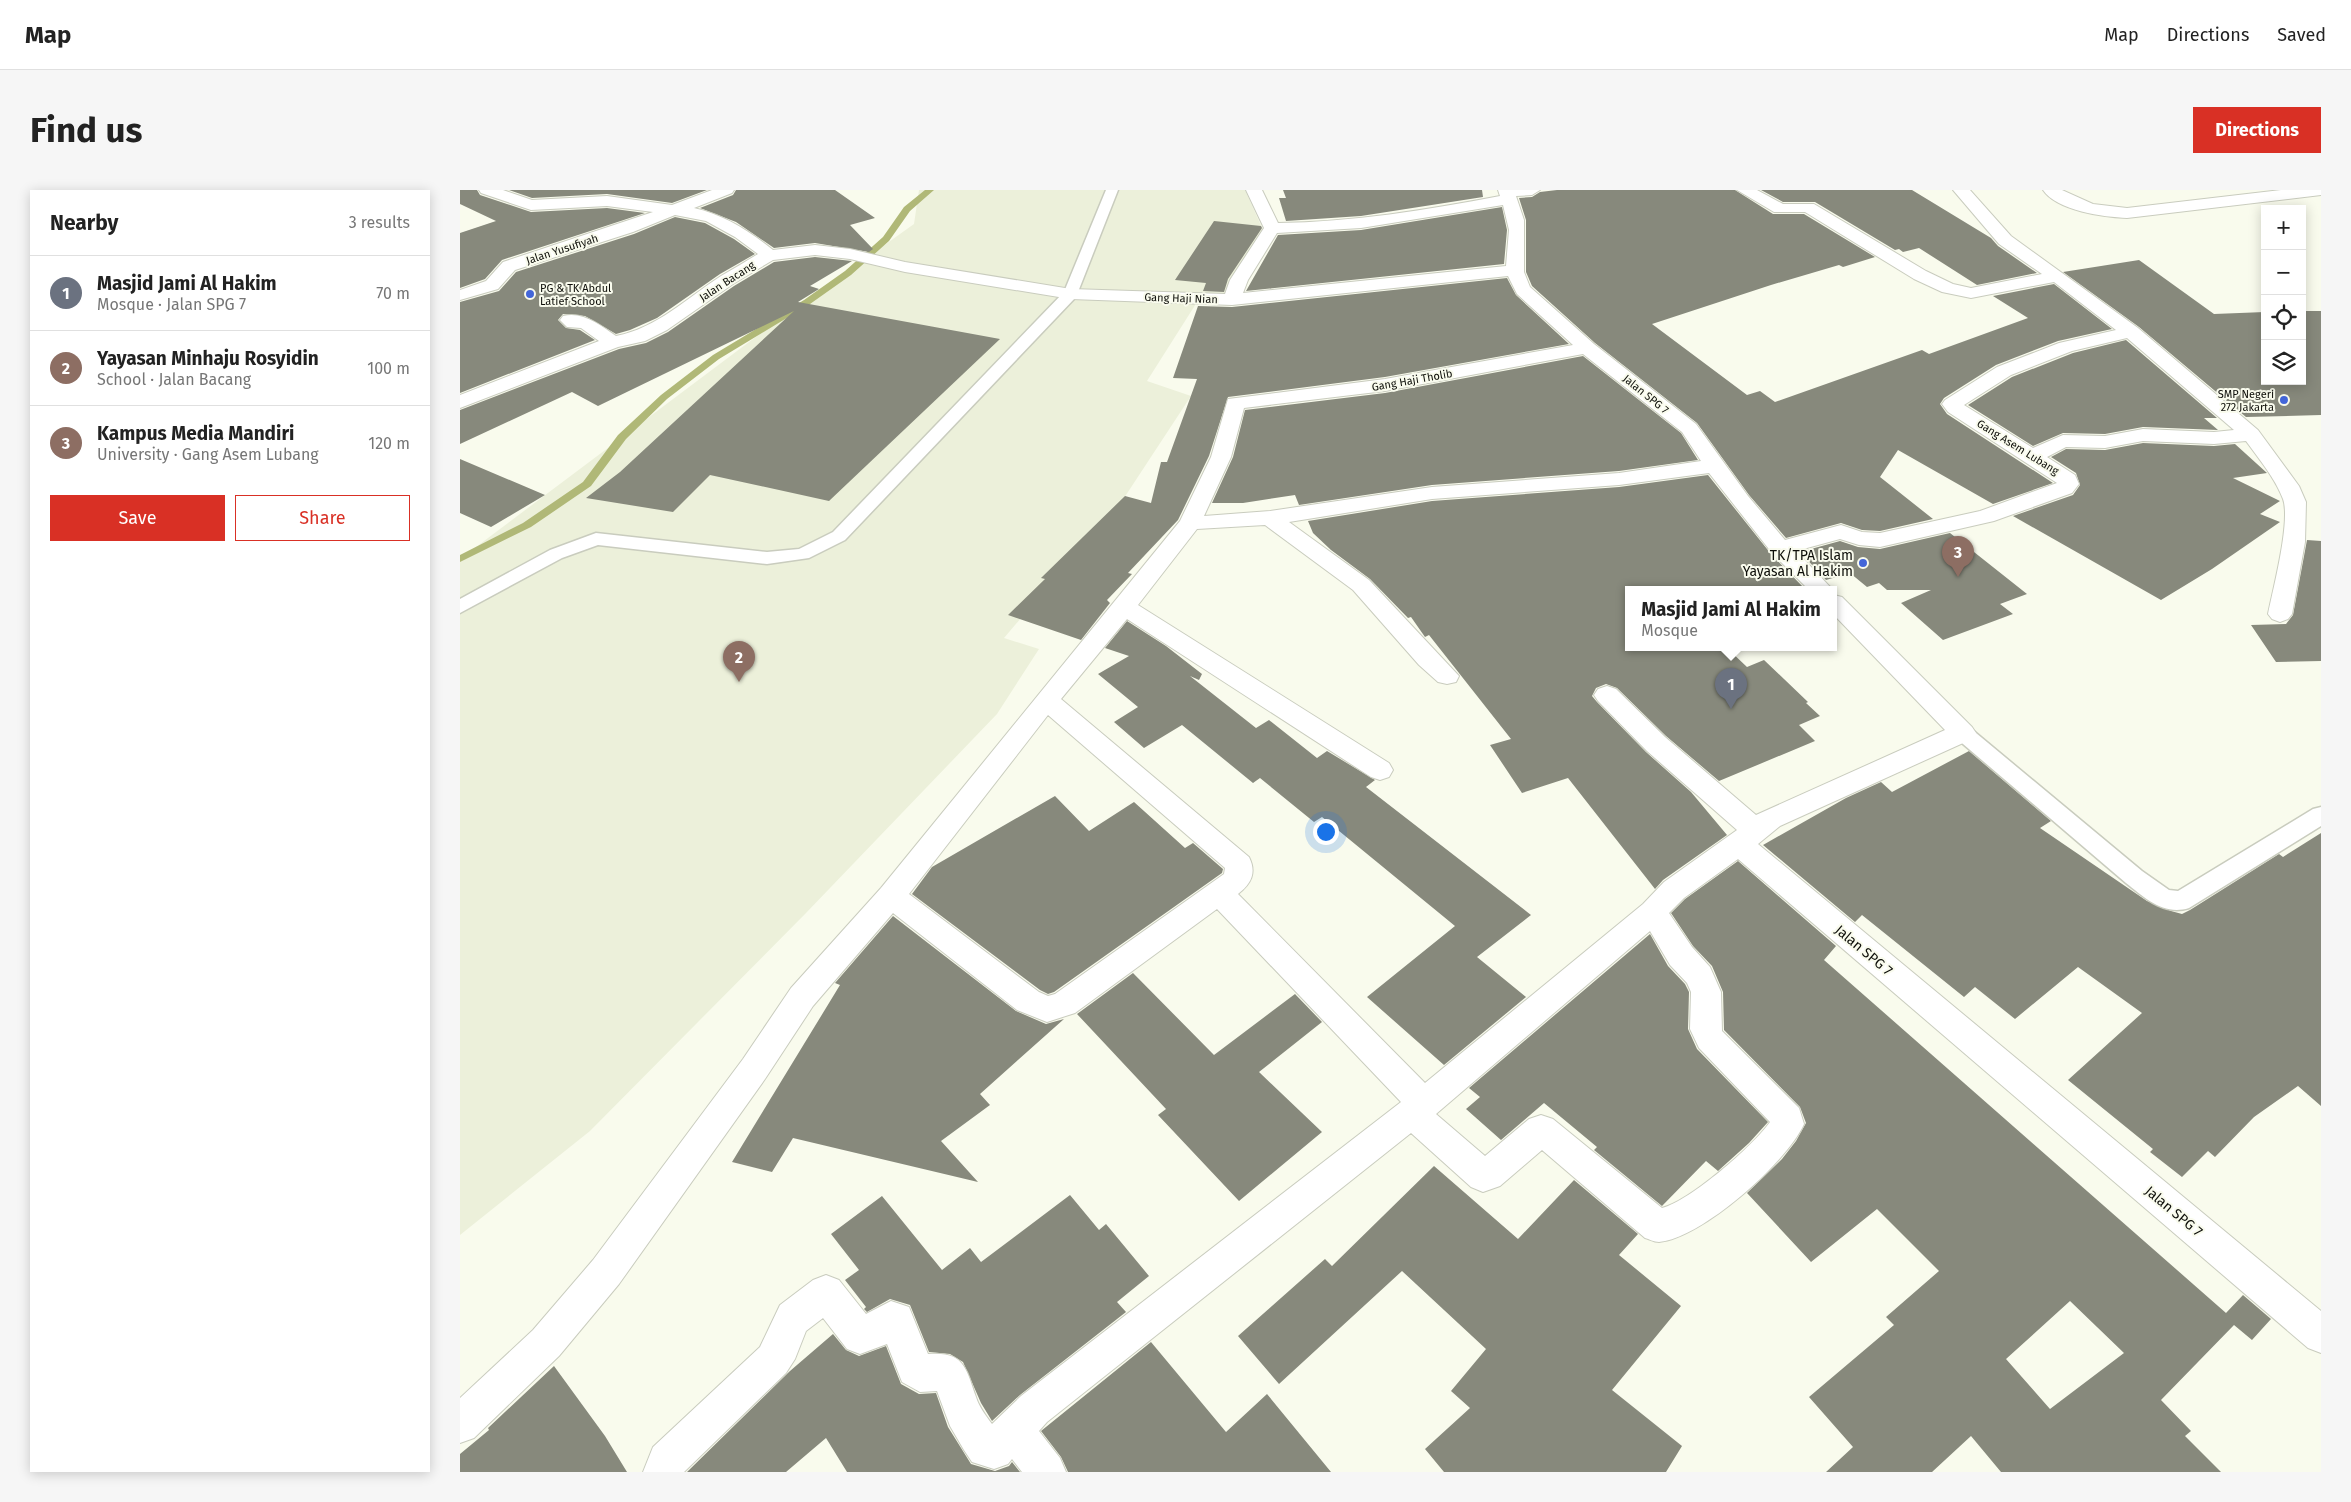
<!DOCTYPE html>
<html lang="en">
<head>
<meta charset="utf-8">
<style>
  body { margin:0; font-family:"Fira Sans",sans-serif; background:#f6f6f6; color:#222 }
  .controls { position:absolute; right:15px; top:15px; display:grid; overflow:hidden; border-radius:0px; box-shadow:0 2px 12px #0003 }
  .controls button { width:45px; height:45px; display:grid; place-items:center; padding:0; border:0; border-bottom:1px solid #e0e0e0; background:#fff; color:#222; font:25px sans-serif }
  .you { position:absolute; left:865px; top:641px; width:18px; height:18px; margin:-12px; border:4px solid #fff; border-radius:50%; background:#1a73e8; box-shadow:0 0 0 8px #1a73e833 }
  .badge { display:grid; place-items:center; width:32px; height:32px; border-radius:50%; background:#d93025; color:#fff; font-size:16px; font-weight:700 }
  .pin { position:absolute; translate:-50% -41px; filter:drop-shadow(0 1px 2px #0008) }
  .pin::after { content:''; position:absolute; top:26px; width:18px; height:15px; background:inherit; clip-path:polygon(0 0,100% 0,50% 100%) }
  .popup { position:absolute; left:1165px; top:396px; width:212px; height:65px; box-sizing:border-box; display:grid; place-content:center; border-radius:0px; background:#fff; filter:drop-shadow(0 1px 4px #0005); font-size:16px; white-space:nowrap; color:#767676 }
  .popup b { font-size:19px; color:#222 }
  .popup::after { content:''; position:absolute; left:50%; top:100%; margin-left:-10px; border:10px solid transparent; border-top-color:#fff }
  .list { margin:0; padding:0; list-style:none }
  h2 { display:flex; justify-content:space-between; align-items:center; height:65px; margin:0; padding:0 20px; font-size:21px }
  h2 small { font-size:16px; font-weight:400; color:#767676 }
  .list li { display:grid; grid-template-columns:32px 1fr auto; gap:15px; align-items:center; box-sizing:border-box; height:75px; padding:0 20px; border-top:1px solid #e0e0e0 }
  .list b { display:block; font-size:19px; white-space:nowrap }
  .list p { margin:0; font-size:16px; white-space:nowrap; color:#767676 }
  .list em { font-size:16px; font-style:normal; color:#767676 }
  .actions { display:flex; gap:10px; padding:15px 20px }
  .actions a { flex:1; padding:11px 0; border:1px solid #d93025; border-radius:0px; text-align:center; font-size:18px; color:#d93025 }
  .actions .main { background:#d93025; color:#fff }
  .icon { flex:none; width:28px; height:28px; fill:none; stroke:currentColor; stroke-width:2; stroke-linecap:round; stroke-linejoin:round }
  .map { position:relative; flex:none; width:1861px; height:1282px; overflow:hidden; border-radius:0px }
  header { display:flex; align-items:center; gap:30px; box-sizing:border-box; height:70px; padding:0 25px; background:#fff; border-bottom:1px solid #e0e0e0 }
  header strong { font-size:24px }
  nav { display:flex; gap:28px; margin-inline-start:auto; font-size:18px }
  .intro { display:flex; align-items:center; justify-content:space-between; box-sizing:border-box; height:120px; padding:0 30px }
  h1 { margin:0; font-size:35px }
  .button { padding:12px 22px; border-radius:0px; background:#d93025; color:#fff; font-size:18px; font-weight:700 }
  main { display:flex; gap:30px; padding:0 30px }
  aside { flex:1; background:#fff; border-radius:0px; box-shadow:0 2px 12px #0003 }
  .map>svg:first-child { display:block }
  .built { fill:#ecf0da }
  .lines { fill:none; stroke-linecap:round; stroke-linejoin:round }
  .stream { fill:#b0b877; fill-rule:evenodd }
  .building { fill:#87897c; fill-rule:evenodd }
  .lane-casing { stroke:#c9ccbe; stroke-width:3 }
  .street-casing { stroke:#c9ccbe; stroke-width:2 }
  .lane { fill:#fff; fill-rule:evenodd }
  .street { fill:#fff; fill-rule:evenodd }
  .poi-dot { fill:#4366d9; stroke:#f9fbed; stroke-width:2 }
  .labels { text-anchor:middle; stroke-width:4; stroke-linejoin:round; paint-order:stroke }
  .far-street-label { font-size:11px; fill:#0d0e09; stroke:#f9fbed }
  .far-poi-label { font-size:11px; fill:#0d0e09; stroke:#f9fbed; text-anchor:start }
  .poi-label { font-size:14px; fill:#0d0e09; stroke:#f9fbed; text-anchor:end }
  .street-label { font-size:14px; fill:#0d0e09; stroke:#f9fbed }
</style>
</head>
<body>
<header>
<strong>Map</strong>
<nav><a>Map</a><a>Directions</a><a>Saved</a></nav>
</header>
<div class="intro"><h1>Find us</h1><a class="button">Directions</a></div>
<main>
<aside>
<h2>Nearby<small>3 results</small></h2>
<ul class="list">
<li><span class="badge" style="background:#6b7280">1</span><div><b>Masjid Jami Al Hakim</b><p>Mosque · Jalan SPG 7</p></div><em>70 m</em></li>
<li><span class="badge" style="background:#8d6e63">2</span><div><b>Yayasan Minhaju Rosyidin</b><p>School · Jalan Bacang</p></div><em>100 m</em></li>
<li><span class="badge" style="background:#8d6e63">3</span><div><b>Kampus Media Mandiri</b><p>University · Gang Asem Lubang</p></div><em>120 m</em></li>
</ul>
<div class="actions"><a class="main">Save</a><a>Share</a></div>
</aside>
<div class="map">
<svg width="1861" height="1282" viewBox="0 0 1861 1282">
  <rect width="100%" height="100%" fill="#f9fbed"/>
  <path class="built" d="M459 0H785L803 40 767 109H739L687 191 731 206 666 305 544 448 579 459 537 524 346 723 130 941 0 1045V369L293 149 454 34Z"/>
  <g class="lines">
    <path class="stream" d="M465 0H474L450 21 429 51 391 85 350 114 259 169 207 209 166 249 131 296 71 337 0 372V365L63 333 123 292 158 245 201 205 253 165 344 110 385 81 423 47 444 17Z"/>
  </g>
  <path class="building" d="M0 0H17L20 5 71 22 147 18 185 23 42 70 25 89 0 98V43L36 31 0 14Z
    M49 0H247L212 13 147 4 72 8Z
    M276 0H375L415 28 390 35 413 59 409 62 355 53 314 58 276 32 240 18 273 5Z
    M823 0H1022L1023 7 901 26 826 31 819 8H826Z
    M1097 0H1275L1313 24H1344L1415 67 1383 77 1379 75 1311 95 1192 134 1287 205 1300 201 1315 212 1462 160 1469 164 1568 128 1533 106 1594 94 1652 139 1598 151 1536 175 1484 208 1480 214 1487 224 1593 293 1533 314 1438 260 1420 287 1473 329 1420 341 1402 340 1381 333 1326 348 1289 305 1237 233 1135 153 1072 96 1066 82V30L1059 8 1072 7 1080 2Z
    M1301 0H1452L1531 48 1538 56 1577 83 1517 95 1459 58 1443 62 1439 59 1435 60 1355 12H1323Z
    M1042 17 1047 40 1044 74 786 101 818 45 901 40Z
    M215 27 245 33 274 49 295 64 260 84 197 128 170 140 156 144 125 126 103 124 98 130 106 138 120 140 135 150 0 203V112L39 101 56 82 174 44Z
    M754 31 801 36 802 38 768 89 764 102 743 101 746 93 715 90Z
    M355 67 392 71 350 96 359 99 338 112 540 149 369 311 250 285 213 322 126 308 160 282 334 121 138 216 112 202 0 254V220L159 159 186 153 208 142 274 96 314 72Z
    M1679 70 1754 124 1805 122V191H1842V121H1861V225L1786 227 1679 137 1603 82Z
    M1047 88 1056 105 1109 154 925 187 768 207 749 266 718 330 668 383 672 384 647 410 650 413 621 450 548 425 585 389 581 388 665 306 691 313 701 272H707L737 189 713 188 738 116 772 117Z
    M1666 150 1757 228H1744L1758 240 1683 237 1645 244 1603 243 1573 256 1508 215 1552 187 1613 163Z
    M1123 166 1221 243 1238 270 1159 281 972 295 839 315 835 305 783 313H752L773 267 785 220 925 203Z
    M1683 253 1754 256 1775 254 1807 283 1773 288 1820 311 1800 324 1820 332 1752 379 1701 410 1553 326 1613 305 1620 295 1616 283 1591 267 1606 259 1645 260Z
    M0 269 85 305 31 337 0 323Z
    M1248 285 1311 364 1343 397 1333 400H1168V458H1267L1287 477 1304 470 1348 512 1346 513 1360 526 1339 535 1355 551 1259 591 1206 546 1157 498 1146 494 1136 498 1132 506 1137 512 1186 562 1231 602 1267 645 1203 690 1195 699 1108 588 1062 603 1030 555 1051 549 969 445 965 447 951 427 948 428 910 389 871 360 853 343 848 331 972 311 1159 297Z
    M1490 343 1567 404 1540 414 1553 424 1483 450 1441 413 1471 400H1427L1419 393 1407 397 1390 383 1366 390 1340 362 1380 351 1398 357 1420 359Z
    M1847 350 1861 351V471L1816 472 1791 435 1826 434 1833 425Z
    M667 431 706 456 742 484 739 490 730 486 796 538 809 530 857 568 867 561 915 590 906 597 1071 725 1017 767 1066 807 984 875 907 807 995 736 862 627 854 632 800 588 793 593 722 535 684 558 654 532 678 517 638 484 669 466 645 458Z
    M1509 561 1591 631 1580 638 1687 711 1711 721 1722 724 1730 720 1819 664 1823 667 1861 643V916L1838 896 1794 927 1755 967 1748 961 1722 987 1690 962 1693 959 1608 890 1682 823 1618 777 1555 829 1515 797 1504 807 1402 725 1395 732 1303 655 1386 608 1421 592 1432 602Z
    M595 606 629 641 674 612 725 658 733 653 763 679 762 683 594 802 588 804 580 800 452 704 472 677Z
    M1278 671 1376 756 1364 770 1766 1123 1783 1105 1811 1129 1792 1150 1774 1135 1701 1210 1731 1241 1725 1246 1761 1282H1541L1511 1246 1472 1282H1366L1393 1257 1349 1207 1434 1135 1426 1127 1479 1081 1417 1019 1351 1072 1287 1003 1322 969 1336 951 1346 933 1340 917 1264 840 1263 802 1252 776 1233 756 1211 723 1225 709ZM1610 1111 1664 1163 1590 1219 1546 1169Z
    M433 726 556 821 586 834 604 829 520 904 530 915 481 951 518 992 333 948 312 982 272 972 380 795 375 793Z
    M1190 744 1208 776 1225 794 1229 802 1228 839 1237 859 1308 932 1289 953 1258 981 1246 971 1202 1016 1134 960 1137 957 1084 913 1041 950 1006 919 1020 907 1009 898Z
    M673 783 754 865 835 804 862 832 799 882 862 942 779 1011 698 925 706 919 617 824Z
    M974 976 1058 1049 1114 990 1178 1044 1159 1065 1221 1116 1152 1200 1222 1256 1206 1282H984L965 1259 1010 1218 991 1201 1026 1159 942 1081 819 1194 778 1146 865 1069 872 1076Z
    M610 1005 639 1040 646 1034 689 1086 657 1112 666 1122 560 1205 532 1231 521 1213 503 1172 490 1164 469 1162 450 1115 430 1109 407 1122 404 1119 406 1117 385 1090 399 1080 371 1044 422 1006 482 1080 510 1058 521 1072Z
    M373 1144 386 1160 399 1166 426 1156 441 1194 459 1204 476 1203 488 1237 511 1274 535 1281 549 1276 552 1272 560 1282H387L366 1248 326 1282H227L330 1181Z
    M691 1152 766 1242 807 1204 871 1282H608L601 1267 581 1241Z
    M94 1176 145 1246 167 1282H0V1264L29 1240 28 1238Z"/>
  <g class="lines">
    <defs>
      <path id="lane" d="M646 0H658L616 107 385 350 349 368 307 374 138 355 102 368 0 423V409L90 360 136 343 307 362 339 359 373 342 604 102Z
        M1503 536 1510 538 1682 681 1709 700 1718 701 1853 619 1861 617V636L1729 718C1704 726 1685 708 1666 693L1496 548 1492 543 1496 538Z"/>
      <path id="street" d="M19 0H43L72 10 147 6 212 15 252 0H274L272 3 234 18C264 25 288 40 313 60L355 55 390 59 445 72 611 99 765 104 770 90 804 38 786 0H802L818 33C893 32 966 20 1040 6L1038 0H1080L1072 5 1056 6 1064 30V82L1070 97 1134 154 1236 234 1288 306 1325 350 1381 335 1402 342 1420 343 1520 321 1597 293 1488 222 1482 214 1485 210 1537 177 1599 153 1656 140 1594 92 1511 108 1482 102 1454 89 1345 22H1314L1277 0H1297L1323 14H1354L1466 81 1493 94 1511 98 1582 84 1539 54 1493 0H1510L1551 46 1678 138 1798 240 1839 296 1846 312 1845 352 1832 424 1828 429 1820 432 1812 429 1808 424C1813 399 1831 331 1823 309 1815 288 1799 269 1786 251L1754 254 1683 251 1645 258 1606 257 1587 267 1615 285 1619 294 1612 303 1534 331 1420 357 1399 355 1380 349 1336 361 1373 400H1349L1312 363 1249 283 1159 295 972 309 829 332 909 390 999 486 996 492 987 494 978 492 959 475 893 400 805 335 737 339 678 415 929 573 933 580 929 587 920 590 911 587 667 429 601 509 789 667C797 683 791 694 778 704L965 893 1183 714 1204 692 1277 640 1187 561 1138 511 1134 505 1138 499 1147 496 1156 499 1205 547 1296 625 1485 540 1374 425V405L1382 407 1512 537 1516 543 1512 549 1320 636 1298 654 1861 1121V1163L1848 1158 1278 669 1224 708 1209 723 1232 757 1250 777 1254 786 1261 802 1262 841 1339 918 1344 934C1327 972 1242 1048 1199 1052 1194 1052 1189 1049 1185 1048L1082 960 1040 996 1023 1002 1011 997 951 943 587 1232 579 1241 600 1268 606 1282H562L552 1269 548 1274 534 1279 512 1272 504 1260 490 1236 477 1201 460 1202 442 1192 427 1154 400 1164 387 1159 363 1128 346 1141 335 1169 326 1183 224 1282H183L193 1257 300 1157 320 1115 353 1090 366 1085 379 1090 406 1124 431 1111 449 1117 468 1164C505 1161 506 1179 516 1207 519 1217 526 1226 532 1234L561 1206 941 912 757 719 615 823 587 832 557 820 433 723 353 816 305 889 159 1094 99 1166 14 1248 0 1253V1208L73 1140 133 1070 283 869 331 798 421 698 720 331 751 267 768 209 925 189 1113 155 1057 104 1048 86 772 115 611 109 445 82 390 69 355 65 313 70 273 94 207 140 185 151 158 157 0 218V205L139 151 121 138 107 137 100 130 103 126C123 121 140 135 156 146 197 138 227 108 261 86 273 79 285 72 298 64L275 47 246 31 215 25 173 42 55 80 38 99 0 110V100L26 91 43 72 193 22 147 16 71 20 21 3ZM1043 15 1049 40 1046 76 783 103 788 90 817 43 901 38ZM1667 148 1774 240 1754 242 1683 239 1645 246 1603 245 1573 258 1504 215 1551 185 1612 161ZM1123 164 1222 242 1241 271 1159 283 972 297 810 321 744 326 771 267 784 218 925 201ZM588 525 765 678 764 684 595 804 588 806 579 802 449 704ZM1190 741 1210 775 1227 793 1231 802 1230 839 1239 858 1310 932C1293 956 1230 1011 1202 1018L1093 929 1081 925 1069 929 1025 966 976 924Z
        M1583 0H1602L1633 14 1667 18 1821 0H1861V5L1667 28C1644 27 1597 21 1583 0Z"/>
    </defs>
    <use href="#lane" class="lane-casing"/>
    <use href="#street" class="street-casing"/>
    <use href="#lane" class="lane"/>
    <use href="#street" class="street"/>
  </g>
  <g class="poi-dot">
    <circle cx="70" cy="104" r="5"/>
    <circle cx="1824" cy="210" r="5"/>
    <circle cx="1403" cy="373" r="5"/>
  </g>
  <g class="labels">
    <g class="far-street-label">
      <text transform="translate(102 59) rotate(-18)" y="4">Jalan Yusufiyah</text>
      <text transform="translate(267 91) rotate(-33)" y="4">Jalan Bacang</text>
      <text transform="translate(721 108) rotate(2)" y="4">Gang Haji Nian</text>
      <text transform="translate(952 190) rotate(-10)" y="4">Gang Haji Tholib</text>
      <text transform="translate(1186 204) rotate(39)" y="4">Jalan SPG 7</text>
      <text transform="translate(1558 257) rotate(32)" y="4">Gang Asem Lubang</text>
    </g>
    <g class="far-poi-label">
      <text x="80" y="102">PG &amp; TK Abdul<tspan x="80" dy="13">Latief School</tspan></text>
      <text x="1814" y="208" text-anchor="end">SMP Negeri<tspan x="1814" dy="13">272 Jakarta</tspan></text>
    </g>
    <g class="poi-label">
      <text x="1393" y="370">TK/TPA Islam<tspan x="1393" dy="16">Yayasan Al Hakim</tspan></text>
    </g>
    <g class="street-label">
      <text transform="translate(1404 760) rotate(40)" y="5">Jalan SPG 7</text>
      <text transform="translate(1714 1021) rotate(40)" y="5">Jalan SPG 7</text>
    </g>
  </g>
</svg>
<div class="controls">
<button>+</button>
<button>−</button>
<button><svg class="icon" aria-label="locate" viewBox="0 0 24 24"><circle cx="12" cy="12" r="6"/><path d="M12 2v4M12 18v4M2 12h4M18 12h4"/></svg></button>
<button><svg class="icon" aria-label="layers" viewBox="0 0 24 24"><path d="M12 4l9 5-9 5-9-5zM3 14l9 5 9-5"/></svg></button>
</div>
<div class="you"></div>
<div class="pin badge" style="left:1271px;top:519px;background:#6b7280">1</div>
<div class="popup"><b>Masjid Jami Al Hakim</b>Mosque</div>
<div class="pin badge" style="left:279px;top:492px;background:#8d6e63">2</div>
<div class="pin badge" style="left:1498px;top:387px;background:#8d6e63">3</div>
</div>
</main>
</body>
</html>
